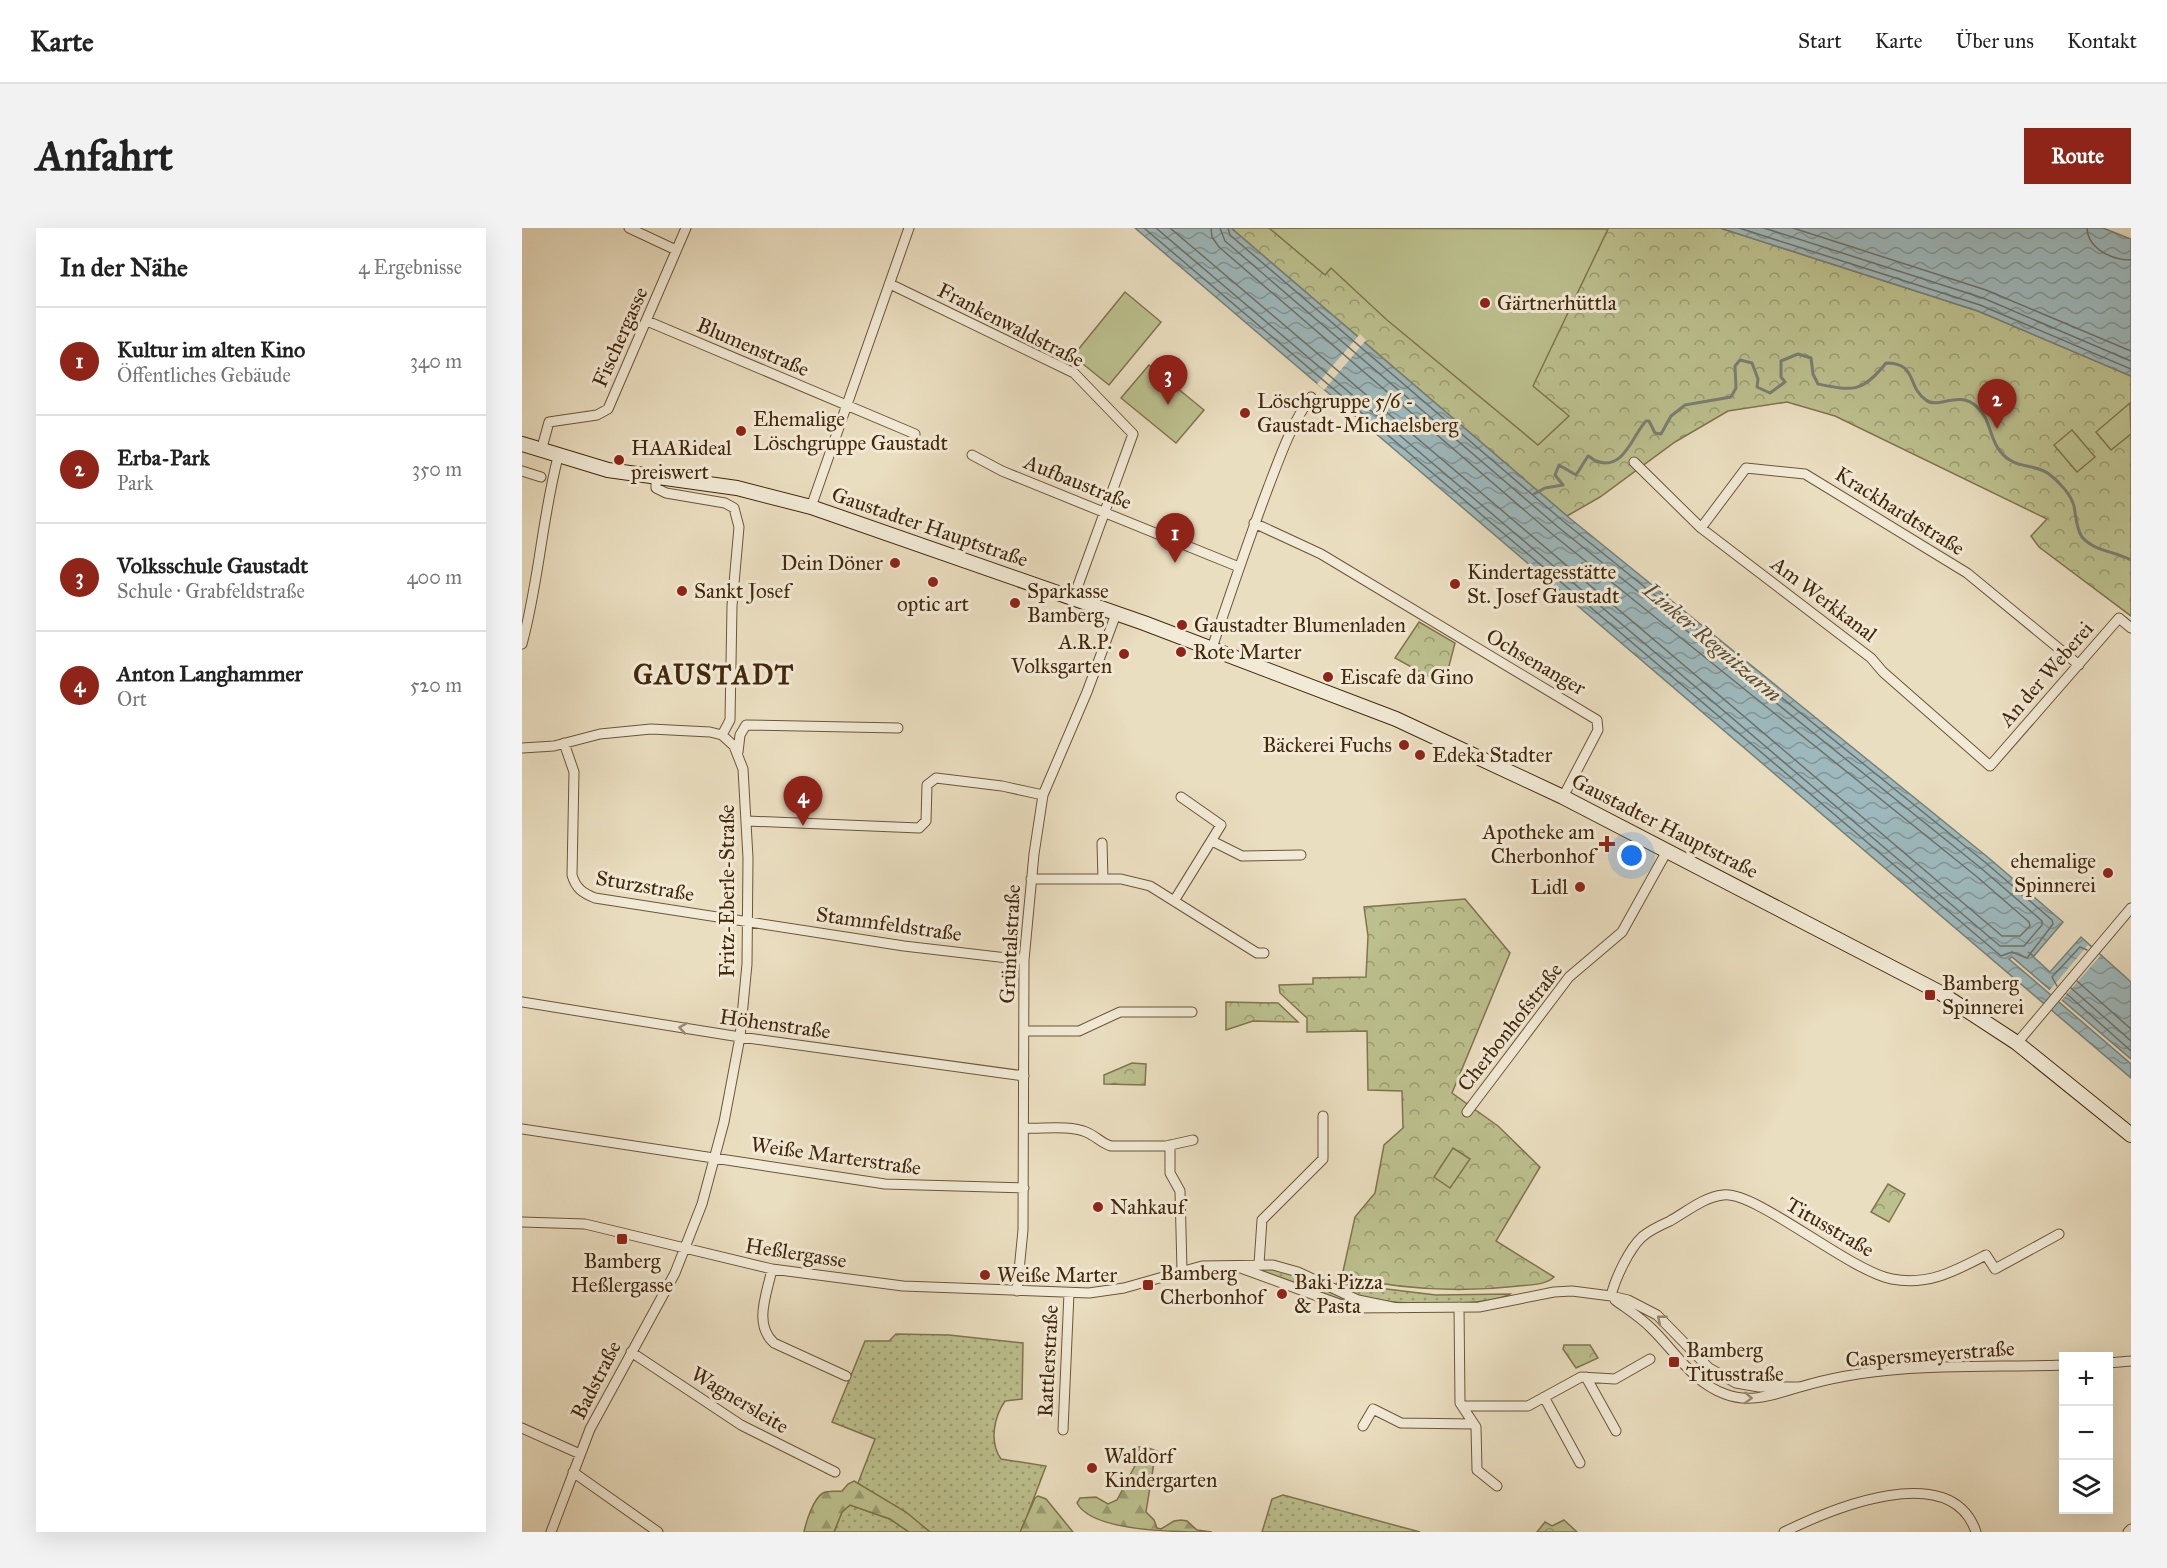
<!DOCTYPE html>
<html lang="de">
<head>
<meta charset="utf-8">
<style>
  body { margin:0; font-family:"IM FELL Great Primer",serif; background:#f2f2f2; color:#222 }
  .controls { position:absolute; right:18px; bottom:18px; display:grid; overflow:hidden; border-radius:0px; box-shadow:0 6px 24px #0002 }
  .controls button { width:54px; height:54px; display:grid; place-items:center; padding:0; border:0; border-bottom:2px solid #e0e0e0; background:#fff; color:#222; font:30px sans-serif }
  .you { position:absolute; left:1110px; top:628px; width:21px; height:21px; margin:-15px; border:4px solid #fff; border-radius:50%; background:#1a73e8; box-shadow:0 0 0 9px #1a73e833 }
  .badge { display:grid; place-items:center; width:39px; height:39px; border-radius:50%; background:#8f2418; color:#fff; font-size:20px; font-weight:700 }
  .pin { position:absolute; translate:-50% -50px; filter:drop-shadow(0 2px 3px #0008) }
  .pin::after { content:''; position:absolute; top:32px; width:21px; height:18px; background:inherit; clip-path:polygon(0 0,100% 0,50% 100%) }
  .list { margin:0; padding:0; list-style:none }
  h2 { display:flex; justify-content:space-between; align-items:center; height:78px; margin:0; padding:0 24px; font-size:26px }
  h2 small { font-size:20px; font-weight:400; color:#767676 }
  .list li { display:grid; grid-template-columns:39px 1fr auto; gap:18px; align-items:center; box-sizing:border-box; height:108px; padding:0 24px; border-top:2px solid #e0e0e0 }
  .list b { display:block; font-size:22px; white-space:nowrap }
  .list p { margin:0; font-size:20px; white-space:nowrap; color:#767676 }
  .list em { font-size:20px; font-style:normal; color:#767676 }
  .icon { flex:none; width:33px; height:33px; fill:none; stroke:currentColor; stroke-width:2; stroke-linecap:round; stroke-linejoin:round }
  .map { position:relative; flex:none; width:1609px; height:1304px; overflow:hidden; border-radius:0px }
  header { display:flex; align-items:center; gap:36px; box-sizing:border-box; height:84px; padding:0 30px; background:#fff; border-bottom:2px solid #e0e0e0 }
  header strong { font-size:28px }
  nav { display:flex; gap:33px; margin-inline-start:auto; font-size:21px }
  .intro { display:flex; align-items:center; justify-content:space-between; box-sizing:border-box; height:144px; padding:0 36px }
  h1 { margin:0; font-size:42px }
  .button { padding:15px 27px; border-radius:0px; background:#8f2418; color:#fff; font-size:21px; font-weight:700 }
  main { display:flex; gap:36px; padding:0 36px }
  aside { flex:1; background:#fff; border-radius:0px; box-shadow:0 6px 24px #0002 }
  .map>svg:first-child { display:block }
  .grass { fill:url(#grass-dots); stroke:#80744c; stroke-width:1.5 }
  .forest { fill:url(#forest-firs); stroke:#80744c; stroke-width:1.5 }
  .park { fill:url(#park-crowns); stroke:#80744c; stroke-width:1.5 }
  .garden { fill:#bcc08e; stroke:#80744c; stroke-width:1.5 }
  .water { fill:url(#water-waves); stroke:#797f75; stroke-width:1.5 }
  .pier { fill:#eadec0 }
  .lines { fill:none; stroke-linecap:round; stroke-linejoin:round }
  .shore { stroke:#707063; stroke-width:1.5 }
  .stream { stroke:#797f75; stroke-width:3 }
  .street-casing { stroke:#6d5537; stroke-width:11 }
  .secondary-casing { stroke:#432709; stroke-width:16 }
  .street { stroke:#f1ead6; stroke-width:9 }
  .secondary { stroke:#f1ead6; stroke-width:14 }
  .oneway { stroke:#9a8870 }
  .poi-dot { fill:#8f2418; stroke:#f1ead6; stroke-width:2 }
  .labels { text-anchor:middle; stroke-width:6; stroke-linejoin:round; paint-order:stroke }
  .poi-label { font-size:21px; fill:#432709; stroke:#f1ead6; text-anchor:start }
  .street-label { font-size:21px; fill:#432709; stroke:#f1ead6 }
  .water-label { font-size:22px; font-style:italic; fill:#5a4c36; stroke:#f1ead6 }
  .district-label { font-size:27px; font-weight:bold; letter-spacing:1.5px; fill:#432709; stroke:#f1ead6 }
</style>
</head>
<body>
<header>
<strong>Karte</strong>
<nav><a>Start</a><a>Karte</a><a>Über uns</a><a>Kontakt</a></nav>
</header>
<div class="intro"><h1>Anfahrt</h1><a class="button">Route</a></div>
<main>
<aside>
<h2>In der Nähe<small>4 Ergebnisse</small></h2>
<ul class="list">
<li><span class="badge">1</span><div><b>Kultur im alten Kino</b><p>Öffentliches Gebäude</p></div><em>340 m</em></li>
<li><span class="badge">2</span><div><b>Erba-Park</b><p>Park</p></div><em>350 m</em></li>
<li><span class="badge">3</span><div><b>Volksschule Gaustadt</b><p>Schule · Grabfeldstraße</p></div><em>400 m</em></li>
<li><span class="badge">4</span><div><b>Anton Langhammer</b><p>Ort</p></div><em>520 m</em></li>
</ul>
</aside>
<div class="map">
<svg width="1609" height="1304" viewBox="0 0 1609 1304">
  <defs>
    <pattern id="grass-dots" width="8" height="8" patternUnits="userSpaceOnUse" patternTransform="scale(1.5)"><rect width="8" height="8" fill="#bcc08e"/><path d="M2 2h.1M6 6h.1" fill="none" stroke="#9a9c72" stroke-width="1.8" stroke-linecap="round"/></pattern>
    <pattern id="forest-firs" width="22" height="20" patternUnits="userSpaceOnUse" patternTransform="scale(1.5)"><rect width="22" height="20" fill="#bcc08e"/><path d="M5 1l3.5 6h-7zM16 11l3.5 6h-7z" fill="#9a9c72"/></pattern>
    <pattern id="park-crowns" width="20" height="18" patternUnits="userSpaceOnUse" patternTransform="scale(1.5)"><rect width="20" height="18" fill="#bcc08e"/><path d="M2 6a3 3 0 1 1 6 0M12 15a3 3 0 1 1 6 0" fill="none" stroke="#9a9c72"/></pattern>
    <pattern id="water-waves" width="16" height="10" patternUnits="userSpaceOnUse" patternTransform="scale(1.5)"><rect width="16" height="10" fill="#9db9bd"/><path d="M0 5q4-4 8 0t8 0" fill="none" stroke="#829698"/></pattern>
  </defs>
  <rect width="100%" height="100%" fill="#eadec0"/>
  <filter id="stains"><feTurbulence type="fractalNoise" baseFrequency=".00333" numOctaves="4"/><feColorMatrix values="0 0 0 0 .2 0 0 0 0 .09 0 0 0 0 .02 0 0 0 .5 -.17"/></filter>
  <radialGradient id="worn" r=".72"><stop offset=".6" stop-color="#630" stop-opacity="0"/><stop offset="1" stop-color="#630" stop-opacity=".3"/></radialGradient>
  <path class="grass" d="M745 1039 779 1049 775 1057 740 1043Z
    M786 1052 835 1075 834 1078 782 1060Z
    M815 1055 914 1067 988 1066C968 1079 879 1076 853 1072 839 1070 826 1063 813 1058Z
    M374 1106 427 1107 501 1115 500 1171 483 1173C472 1189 467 1214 479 1231L524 1238 499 1304H408L375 1279 346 1264 336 1255 353 1211 310 1194 343 1113H367Z
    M761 1267 898 1304H740L750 1271Z
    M328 1277 368 1291 387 1304H312L320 1284Z"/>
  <path class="forest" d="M615 1219H624L650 1229 647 1235H632L624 1284 632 1292 635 1300 639 1301 652 1293 659 1292 665 1293 675 1302 690 1304C655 1304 570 1304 555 1275L558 1270 574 1269 586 1276 595 1272 617 1230Z
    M332 1253 384 1284 408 1304H387L368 1291 328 1277 320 1284 312 1304H282C284 1294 291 1271 301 1265 306 1262 315 1264 320 1263L326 1256Z
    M516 1268 524 1271 551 1304H498L513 1270Z"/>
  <path class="park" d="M709 0H1198L1456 83 1609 148V388L1517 319 1509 308 1525 291 1313 188 1265 174 1206 183 1153 214 1078 269 1045 288Z
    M897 394 933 415 922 457 873 430Z
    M943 671 988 725 930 865 976 898 1018 939 974 1013 1032 1049C1024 1057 1008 1057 997 1058 937 1065 880 1062 820 1048L833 989 853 965 862 917 881 900 880 863 846 862 845 803 785 804V790L758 765 757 757 791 756V750L844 749 846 708 842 679Z
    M704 774 756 775 776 794 731 793 704 802Z
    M610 835 624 836 623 857 582 856V847Z
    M1366 956 1383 966 1367 994 1349 984Z
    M1042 1117H1068L1076 1130 1054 1140 1041 1121Z
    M1042 1292 1055 1304H1015L1023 1294 1030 1298Z"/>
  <path class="garden" d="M747 0 1086 1 1011 158 1047 188 1016 217 865 92 809 40 803 47Z
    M603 64 639 94 587 157 551 128Z
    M627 137 682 182 654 215 599 170Z
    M1608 175 1609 206 1589 222 1574 204Z
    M1550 202 1573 229 1555 244 1532 217Z
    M931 920 948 931 928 960 912 949Z"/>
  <path class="water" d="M613 0H709L1045 288 1468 631 1541 694 1512 728 1506 724 1528 744 1559 709 1609 754V831L1490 729 1487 731 1609 836V850Z
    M1198 0H1581L1609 11V148L1456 83Z"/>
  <path class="pier" d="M838 106 844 112 802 162 795 156Z
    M1566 717 1578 728 1539 773 1527 763Z"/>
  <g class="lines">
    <path class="shore" d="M622 0 1479 728 1490 724 1505 730 1531 696 1530 692 1464 635 1041 293 708 7 706 0
      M634 0 1478 718H1502L1520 697V693L1460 641 1036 299 703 13 698 0
      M648 0 1480 708H1498L1508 698 1507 694 1454 648 1030 306 697 19 690 9 689 0
      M1217 0 1458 77 1609 141
      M1242 0 1461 70 1609 133
      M1271 0 1464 62 1609 123
      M1565 0C1566 21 1590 32 1609 32
      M1555 753 1609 801
      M1535 758 1530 749 1558 719 1565 722
      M1549 760 1609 813
      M1545 766 1609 823"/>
    <path class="stream" d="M1012 266 1023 260 1041 257 1033 247 1037 237 1054 247 1066 228C1069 229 1071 232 1074 233 1102 244 1111 206 1124 193H1127L1133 205 1139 206 1149 188 1163 177 1209 169 1214 160 1213 138 1218 132 1230 135 1236 151 1235 159 1248 165 1263 154 1259 149V133L1276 126 1289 130 1291 146 1296 156C1331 163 1340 165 1364 135 1396 135 1384 158 1404 172 1416 182 1437 161 1455 179 1469 191 1467 210 1478 223 1492 242 1513 235 1527 246 1536 253 1549 266 1552 278 1554 288 1554 300 1560 309 1573 324 1593 323 1609 332"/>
    <defs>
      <path id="street" d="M107 0 154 22
        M368 56 552 145 611 206 551 371
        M125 93 393 206
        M19 223 27 194 75 187 86 181 164 0
        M450 227 480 243 717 339
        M1112 234 1179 300 1349 430 1361 444 1468 538 1597 390 1609 400
        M0 243 19 249
        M134 249V260L144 265 203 275 212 280 217 299 210 378 208 492 200 507
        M289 279 387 0
        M732 295 799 326 1075 492 1076 502 1041 569
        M1179 300 1224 240 1283 246 1445 345 1557 437
        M0 416C17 354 20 290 36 229
        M690 420C708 367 726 313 746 260 758 229 769 196 789 169
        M42 515 52 544 50 647C54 661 61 665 73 670L382 718 502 732
        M0 520 32 518 78 506 129 501 188 504 200 507 212 518 221 541 226 630 225 736 218 809 202 894 180 976 153 1045 68 1201 29 1304
        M216 524 218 507 224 497 376 500
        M225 593 397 600 404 593 405 557 414 550 480 558 521 567
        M690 613 720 628 779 627
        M580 615 581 651
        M509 651H599L628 658 735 725H742
        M652 673 699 597 659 569
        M0 774 218 809 502 848
        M502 803H557L598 784H670
        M1495 815 1609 680
        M945 884 1047 749 1100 704 1145 623
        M502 900C521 901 547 897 564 904 574 908 579 915 589 918H644L671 912
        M0 901 363 956 502 960
        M648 917V945L658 963 660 1042
        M0 994 63 996 250 1041 381 1058 567 1065 602 1060 680 1038 751 1037 776 1044 836 1072 875 1080
        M737 1036 740 992 801 931V888
        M716 1039 828 1080 957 1079 1032 1064 1050 1063 1089 1068 1106 1072 1135 1087 1187 1140 1214 1155 1237 1159H1277
        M250 1041C245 1066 231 1096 252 1115L324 1148
        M495 1063 501 1002 502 732 512 626 521 567 565 464 594 386
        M1089 1068C1093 1051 1107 1021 1120 1009 1128 1002 1139 997 1148 993 1164 984 1182 969 1201 967 1233 962 1327 1043 1370 1051 1406 1058 1433 1043 1464 1027L1473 1041 1537 1006
        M1093 1072C1105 1081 1118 1089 1129 1100 1153 1123 1170 1154 1203 1166 1229 1176 1253 1166 1278 1159 1363 1133 1454 1140 1542 1137
        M937 1079 938 1175 954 1199 955 1242 975 1258
        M109 1124 219 1197 313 1244
        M1586 1135 1609 1133
        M1064 1149 1094 1203
        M1022 1169 1058 1235
        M940 1178H1006L1059 1149 1093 1151 1128 1131
        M841 1198 851 1181 879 1195 952 1196
        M0 1200 58 1226
        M541 1202 547 1065
        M51 1244 136 1304
        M1262 1304C1309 1281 1429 1230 1454 1304
        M1606 1304 1609 1301"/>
      <path id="secondary" d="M0 216 86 242 215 260 289 279 622 395 874 491 1041 569 1417 764 1495 815 1609 907"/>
    </defs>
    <use href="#street" class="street-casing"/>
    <use href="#secondary" class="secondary-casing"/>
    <use href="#street" class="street"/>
    <use href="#secondary" class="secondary"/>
  </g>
  <defs><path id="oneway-chevron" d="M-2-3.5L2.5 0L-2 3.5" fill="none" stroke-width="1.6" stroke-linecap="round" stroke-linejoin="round" transform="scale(1.5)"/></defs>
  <g class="oneway">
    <use href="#oneway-chevron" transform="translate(161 800) rotate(-171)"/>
    <use href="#oneway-chevron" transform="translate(1139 1091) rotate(-141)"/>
    <use href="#oneway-chevron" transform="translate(1226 1170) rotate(2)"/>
  </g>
  <g class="poi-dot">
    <circle cx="963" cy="75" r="6"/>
    <circle cx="723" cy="185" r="6"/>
    <circle cx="219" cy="203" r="6"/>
    <circle cx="97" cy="232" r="6"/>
    <circle cx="373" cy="335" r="6"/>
    <circle cx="411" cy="354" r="6"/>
    <circle cx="933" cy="356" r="6"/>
    <circle cx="160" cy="363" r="6"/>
    <circle cx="493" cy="375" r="6"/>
    <circle cx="660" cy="397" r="6"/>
    <circle cx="659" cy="424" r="6"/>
    <circle cx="602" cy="426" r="6"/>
    <circle cx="806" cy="449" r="6"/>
    <circle cx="882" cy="517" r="6"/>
    <circle cx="898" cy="527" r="6"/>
    <path d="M1082 607h6v6h6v6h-6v6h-6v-6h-6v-6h6z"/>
    <circle cx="1586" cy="645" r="6"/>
    <circle cx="1058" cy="659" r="6"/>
    <rect x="1402" y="761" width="12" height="12" rx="3"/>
    <circle cx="576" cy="979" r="6"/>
    <rect x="94" y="1005" width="12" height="12" rx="3"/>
    <circle cx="463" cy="1047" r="6"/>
    <rect x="620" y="1051" width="12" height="12" rx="3"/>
    <circle cx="760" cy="1066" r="6"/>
    <rect x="1146" y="1128" width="12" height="12" rx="3"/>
    <circle cx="570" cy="1240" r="6"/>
  </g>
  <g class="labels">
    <g class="poi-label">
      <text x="975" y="82">Gärtnerhüttla</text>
      <text x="735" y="180">Löschgruppe 5/6 -<tspan x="735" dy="24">Gaustadt-Michaelsberg</tspan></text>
      <text x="231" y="198">Ehemalige<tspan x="231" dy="24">Löschgruppe Gaustadt</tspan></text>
      <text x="109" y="227">HAARideal<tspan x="109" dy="24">preiswert</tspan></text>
      <text x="361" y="342" text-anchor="end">Dein Döner</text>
      <text x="945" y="351">Kindertagesstätte<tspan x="945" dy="24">St. Josef Gaustadt</tspan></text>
      <text x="172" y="370">Sankt Josef</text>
      <text x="505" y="370">Sparkasse<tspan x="505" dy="24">Bamberg</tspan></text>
      <text x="411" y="383" text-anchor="middle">optic art</text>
      <text x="672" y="404">Gaustadter Blumenladen</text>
      <text x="590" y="421" text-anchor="end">A.R.P.<tspan x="590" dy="24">Volksgarten</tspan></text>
      <text x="671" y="431">Rote Marter</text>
      <text x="818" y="456">Eiscafe da Gino</text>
      <text x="870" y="524" text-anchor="end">Bäckerei Fuchs</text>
      <text x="910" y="534">Edeka Stadter</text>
      <text x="1073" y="611" text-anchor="end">Apotheke am<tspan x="1073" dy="24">Cherbonhof</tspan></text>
      <text x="1574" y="640" text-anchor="end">ehemalige<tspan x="1574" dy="24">Spinnerei</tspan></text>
      <text x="1046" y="666" text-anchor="end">Lidl</text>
      <text x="1420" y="762">Bamberg<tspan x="1420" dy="24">Spinnerei</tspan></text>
      <text x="588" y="986">Nahkauf</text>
      <text x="100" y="1040" text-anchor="middle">Bamberg<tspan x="100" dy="24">Heßlergasse</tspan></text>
      <text x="638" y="1052">Bamberg<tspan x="638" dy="24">Cherbonhof</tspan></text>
      <text x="475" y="1054">Weiße Marter</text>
      <text x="772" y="1061">Baki Pizza<tspan x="772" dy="24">&amp; Pasta</tspan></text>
      <text x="1164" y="1129">Bamberg<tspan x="1164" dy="24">Titusstraße</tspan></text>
      <text x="582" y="1235">Waldorf<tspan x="582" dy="24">Kindergarten</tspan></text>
    </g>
    <g class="street-label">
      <text transform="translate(489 97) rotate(27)" y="7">Frankenwaldstraße</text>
      <text transform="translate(98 109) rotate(-66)" y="7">Fischergasse</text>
      <text transform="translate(231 119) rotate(23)" y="7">Blumenstraße</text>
      <text transform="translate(556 254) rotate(22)" y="7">Aufbaustraße</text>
      <text transform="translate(1378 283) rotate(32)" y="7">Krackhardtstraße</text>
      <text transform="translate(408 299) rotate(19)" y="7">Gaustadter Hauptstraße</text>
      <text transform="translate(1302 371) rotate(37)" y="7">Am Werkkanal</text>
      <text transform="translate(1014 434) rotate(30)" y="7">Ochsenanger</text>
      <text transform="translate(1524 446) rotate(-49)" y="7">An der Weberei</text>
      <text transform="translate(1143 598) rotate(27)" y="7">Gaustadter Hauptstraße</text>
      <text transform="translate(123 658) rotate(10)" y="7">Sturzstraße</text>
      <text transform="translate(205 663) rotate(-90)" y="7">Fritz-Eberle-Straße</text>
      <text transform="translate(367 696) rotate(8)" y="7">Stammfeldstraße</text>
      <text transform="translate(488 716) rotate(-87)" y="7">Grüntalstraße</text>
      <text transform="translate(253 796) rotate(8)" y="7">Höhenstraße</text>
      <text transform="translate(988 799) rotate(-52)" y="7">Cherbonhofstraße</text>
      <text transform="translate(314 928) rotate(8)" y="7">Weiße Marterstraße</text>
      <text transform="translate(1308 999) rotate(30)" y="7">Titusstraße</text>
      <text transform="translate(274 1025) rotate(9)" y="7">Heßlergasse</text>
      <text transform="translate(1408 1126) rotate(-4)" y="7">Caspersmeyerstraße</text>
      <text transform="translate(526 1133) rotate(-87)" y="7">Rattlerstraße</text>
      <text transform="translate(74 1152) rotate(-63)" y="7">Badstraße</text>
      <text transform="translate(218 1172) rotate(31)" y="7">Wagnersleite</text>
    </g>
    <g class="water-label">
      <text transform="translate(1191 414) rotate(40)" y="8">Linker Regnitzarm</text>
    </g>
    <g class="district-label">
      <text x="192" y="456">GAUSTADT</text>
    </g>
  </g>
  <rect width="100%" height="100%" filter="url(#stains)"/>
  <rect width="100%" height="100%" fill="url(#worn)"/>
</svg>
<div class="controls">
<button>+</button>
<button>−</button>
<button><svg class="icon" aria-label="layers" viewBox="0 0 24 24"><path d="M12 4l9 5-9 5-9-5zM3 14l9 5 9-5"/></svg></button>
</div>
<div class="you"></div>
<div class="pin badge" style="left:653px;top:335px">1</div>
<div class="pin badge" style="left:1475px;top:201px">2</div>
<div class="pin badge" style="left:646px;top:177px">3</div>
<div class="pin badge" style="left:281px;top:598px">4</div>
</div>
</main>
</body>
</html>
